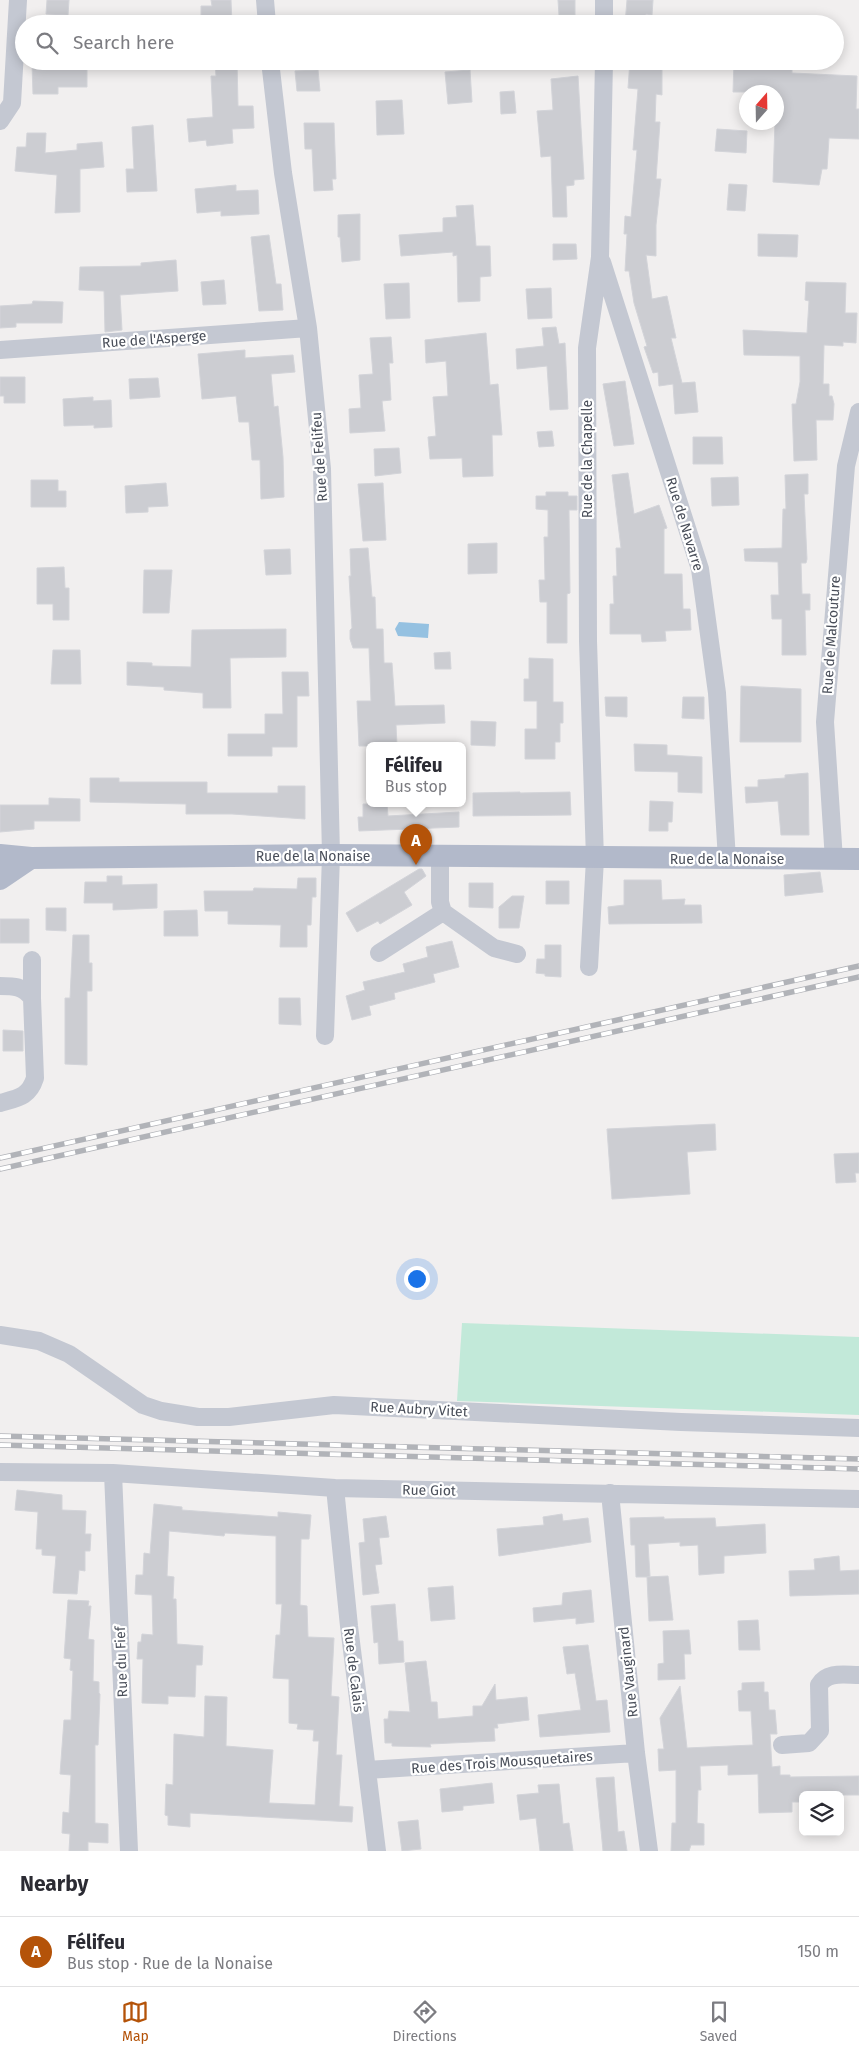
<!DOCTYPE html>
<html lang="en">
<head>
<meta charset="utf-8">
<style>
  body { margin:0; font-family:"Fira Sans",sans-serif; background:#f7f7f7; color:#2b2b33 }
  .controls { position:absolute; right:15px; bottom:15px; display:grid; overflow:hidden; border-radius:8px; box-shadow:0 2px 12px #0003 }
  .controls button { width:45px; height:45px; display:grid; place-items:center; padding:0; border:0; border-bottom:1px solid #e1e1e2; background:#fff; color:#2b2b33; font:25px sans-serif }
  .compass { position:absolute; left:739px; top:85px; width:45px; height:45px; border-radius:50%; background:#fff; box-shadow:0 2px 12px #0003; rotate:20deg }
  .you { position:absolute; left:416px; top:1278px; width:18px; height:18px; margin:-12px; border:4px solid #fff; border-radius:50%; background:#1a73e8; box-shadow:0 0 0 8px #1a73e833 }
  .badge { display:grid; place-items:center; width:32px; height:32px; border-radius:50%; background:#b45309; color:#fff; font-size:16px; font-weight:700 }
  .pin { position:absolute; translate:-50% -41px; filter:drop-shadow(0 1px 2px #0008) }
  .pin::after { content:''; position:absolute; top:26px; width:18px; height:15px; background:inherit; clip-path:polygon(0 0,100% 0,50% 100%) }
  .popup { position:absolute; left:366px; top:742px; width:100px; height:65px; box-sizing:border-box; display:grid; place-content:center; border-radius:8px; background:#fff; filter:drop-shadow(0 1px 4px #0005); font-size:16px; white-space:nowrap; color:#7c7c81 }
  .popup b { font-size:19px; color:#2b2b33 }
  .popup::after { content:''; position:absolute; left:50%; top:100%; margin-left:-10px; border:10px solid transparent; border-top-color:#fff }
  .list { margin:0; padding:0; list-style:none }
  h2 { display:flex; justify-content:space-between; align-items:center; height:65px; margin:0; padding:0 20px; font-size:21px }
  h2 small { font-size:16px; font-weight:400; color:#7c7c81 }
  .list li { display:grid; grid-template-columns:32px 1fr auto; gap:15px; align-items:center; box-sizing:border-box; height:70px; padding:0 20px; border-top:1px solid #e1e1e2 }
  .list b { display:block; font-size:19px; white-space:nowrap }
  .list p { margin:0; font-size:16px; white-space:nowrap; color:#7c7c81 }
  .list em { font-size:16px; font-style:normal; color:#7c7c81 }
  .icon { flex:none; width:28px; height:28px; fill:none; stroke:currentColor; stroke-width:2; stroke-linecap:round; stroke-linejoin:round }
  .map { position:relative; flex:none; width:859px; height:1851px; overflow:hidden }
  .search { position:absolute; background:#fff; box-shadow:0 2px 12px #0003; left:15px; right:15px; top:15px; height:55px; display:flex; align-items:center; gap:12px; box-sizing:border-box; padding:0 18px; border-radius:28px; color:#7c7c81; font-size:19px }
  .sheet { height:135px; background:#fff }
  nav { display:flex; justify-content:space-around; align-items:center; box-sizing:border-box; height:70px; border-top:1px solid #e1e1e2; background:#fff; font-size:14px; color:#7c7c81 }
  nav a { display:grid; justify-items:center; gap:2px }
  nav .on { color:#b45309 }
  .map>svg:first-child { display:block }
  .green { fill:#c2e9d9 }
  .water { fill:#95c1e1 }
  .building { fill:#cccdd2; stroke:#d3d4d9 }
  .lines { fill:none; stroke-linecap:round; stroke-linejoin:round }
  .minor { stroke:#c4c8d2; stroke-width:18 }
  .major { stroke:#b2b9ca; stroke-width:22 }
  .rail-casing { stroke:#b1b3b8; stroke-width:5.5 }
  .rail { stroke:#fff; stroke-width:4; stroke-dasharray:11; stroke-linecap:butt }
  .labels { text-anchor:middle; stroke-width:4.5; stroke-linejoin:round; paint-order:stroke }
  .street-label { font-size:14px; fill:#494e59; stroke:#fff }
</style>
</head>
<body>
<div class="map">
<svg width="859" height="1851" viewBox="0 0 859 1851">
  <rect width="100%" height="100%" fill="#f1efef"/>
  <path class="green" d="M462 1323 859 1337V1415L457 1401Z"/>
  <path class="water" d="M399 622 429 624 428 638 398 636 395 629Z"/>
  <path class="building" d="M47 0H69L68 15 46 14Z
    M211 0H231L232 24H201V6H212Z
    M558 0H575V15H559Z
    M627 0H653L652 15 646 14 645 24H625Z
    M215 61H237L238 106H253L254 128 232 129 233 143 207 146 206 140 189 142 187 119 213 117 211 76H216Z
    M630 61 659 62V67L662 68V95L656 94 655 122H660L656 179H661L656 225V256L646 255 652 299 667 296 676 338H671L682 383 695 382 698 412 675 414 673 384 659 386 658 372 653 373 644 347 647 346 634 303 629 271H625L627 234H624L625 216 631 217 637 150H633L638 89 628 88Z
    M734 61H792V73L857 76 856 109H859V139L829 138 827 169H822L819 185 773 182 776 92H733Z
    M32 64 87 65V87H58V94H33Z
    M318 70 320 91H297L295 71Z
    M470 70 472 102 448 104 445 72Z
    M578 76 584 179 574 180V185L566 186 567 217H553L551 156 541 157 537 111 553 110 551 79Z
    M514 91 516 113 501 114 500 92Z
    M402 100 404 134 377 135 376 101Z
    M304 123H334L336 179H332L333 190 314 191 312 149H305Z
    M153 125 157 191 127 192 126 169H134L132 127Z
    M717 129 747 131 746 153 715 151Z
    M27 133H46L45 153 77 150V144L102 142 104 167 80 169V212L55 213 57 175 15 171 17 147H26Z
    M729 184 747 185 745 211 727 210Z
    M236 185V191L258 190 259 214 221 216V211L197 213 195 189Z
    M473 205 476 246H490L491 276 480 277V301L458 302 457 255 453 256V252L401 256 399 235 443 232V218L457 217 456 206Z
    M360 214V260L342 262 340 237H338V215Z
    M758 234 798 235 797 257 758 256Z
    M269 235 276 284H281L283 310 259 311 251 237Z
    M553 244H576L577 259 553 260Z
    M176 260 178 291 120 295 122 330 105 332 104 291 79 290 80 267 141 266V263Z
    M224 280 226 304 203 305 201 282Z
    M806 282 846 283 845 313H857L856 343 843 342V346L824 345 823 384H829V396H832L834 404 833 420H816L817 460 794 461 792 404H796L800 382V356L744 355 743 330 807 333 809 301 805 300Z
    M409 283 410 318 386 319 384 284Z
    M551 288 552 318 528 319 526 289Z
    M33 301 63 302 62 323H16V327L0 328V306L32 304Z
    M556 327 559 344 565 343 568 409 550 410 547 366 517 369 516 349 544 346 542 328Z
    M486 333 490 385 498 384 502 435H492L493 476 463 477 462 458 430 459 428 437 436 436 433 397 448 396 446 361 426 363 425 340Z
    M391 337 393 363H389L391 400 382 401 385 431 350 433 349 409 361 408 359 375 373 374 370 338Z
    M245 350V358L293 355 295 372 271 374 274 407 278 406 283 457 284 497 261 499 260 460H252L249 422H239L236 396 202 399 198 354Z
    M0 377H25V403H4V396H0Z
    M158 378 160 397 130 399 129 379Z
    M625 381 634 444 614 446 603 384Z
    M93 397V401L111 400 112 427 94 428V425L64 426 63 399Z
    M552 431 554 446 539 447 537 432Z
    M693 437H722L723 464H693Z
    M399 448 401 473 375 476 374 449Z
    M628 473 634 514 659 505 667 528 664 529V574H682L683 609H690L691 630 665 631 666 641 642 642 641 634H610V604H614L613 576H617L616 548H621L612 475Z
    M808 474V494H804L807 559 806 563H801L802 594H810V610H805L806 655H782V619H772L771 595H779L778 562 745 561 744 549 782 548 783 509H786L785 475Z
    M738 477 739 505 712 506 711 478Z
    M31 480H58V491H66V507H31Z
    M166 483 168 506 148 507V512L126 513 125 486Z
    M383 483 386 540 363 541 358 484Z
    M546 492H568V496H577V510H569L570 593 567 594V643H547V602H540L539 580H545L544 537H548V510L536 509V496H546Z
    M497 543V573L468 574V544Z
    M368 548 372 597H375L376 629H383L384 663H392L395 706 444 705 445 723 396 725 397 746H359L357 701H371L369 648H353L350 639V630L352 628 349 576H351L350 549Z
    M290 549 291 574 266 575 264 550Z
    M64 567 65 588H69V620H53V604H37V568Z
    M144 570H172L169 613H143Z
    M286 629V657L230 658 231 708H203V693L164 690V687L127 685V662L152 663V666L191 667 192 630Z
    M53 650H80L81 684H51Z
    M450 652 451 669H435L434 653Z
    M529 658 553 659V702H563V723H560V742H555V759H525V729H537V701H524V679H529Z
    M282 672H308L309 696H297V747H272V756H228V734H265V714H283Z
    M741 686 801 689V742H740Z
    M605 697H627V717L606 716Z
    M683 697H704V719L682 718Z
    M471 721 496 722 495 746 471 745Z
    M634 744 667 745V755L702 757V793L678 792V772L635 771Z
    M808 773 809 835H781L778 801 746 803 745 787H758V780L785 778V775Z
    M90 778H119V782H207V793H278V786H305V819L232 814H186V804L90 802Z
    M520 792V793L570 792 571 815 473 816V793Z
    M49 798 80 799V821H34V829L0 832V805H49Z
    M650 801 673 802 672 822H668V831H649Z
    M363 804H387L388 816 459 812V827L359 831 358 817H363Z
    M419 869H422L426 876 404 892 412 905 380 924 378 921 357 932 346 913Z
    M820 872 823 892 785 896 784 875Z
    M107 876H122V885L157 884V908L113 910V903H84L85 882H107Z
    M298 878H316V897H312L311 925H307V947H280L281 925 228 924V911H205L204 891H253L254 888 297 889Z
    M624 880H661L662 900 685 899 684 905H701L702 923 609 924 608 907 624 905Z
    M546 881H569V904H546Z
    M469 883H493V908L469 907Z
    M512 896H524L519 928H499V907Z
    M46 908H66V931L46 930Z
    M197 910 198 936H164V911Z
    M0 919H29V943H0Z
    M73 935H89V963H92V991H87V1065L65 1064V998H70Z
    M452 941 459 967 433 974 435 982 394 993 395 999 369 1006 371 1015 352 1020 346 996 365 990 363 982 405 972 403 964 428 957 426 947Z
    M545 945H561V977L545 976V974L536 973 537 959H545Z
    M279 998H300L301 1025 279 1024Z
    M3 1030 23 1031V1051H3Z
    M715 1124 716 1150 687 1152 690 1194 612 1199 607 1129Z
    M859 1153V1173H855L856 1182 836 1183 834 1154Z
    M17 1490 62 1495V1510L86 1511 85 1534H91L90 1551H85V1571L79 1570 77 1594 53 1593 56 1556 42 1555V1549H36L38 1512 15 1510Z
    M154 1504 182 1507V1510L278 1517V1512L311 1515 309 1539H301L300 1605 307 1606 308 1637 334 1638 331 1696 339 1697 336 1755H342L339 1806 353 1807 352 1822 190 1813V1827L168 1825V1816L165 1815 166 1784 173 1785 174 1734 204 1737 205 1696 227 1697 226 1746 273 1750 269 1803 315 1805 319 1741H313L314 1730 297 1729 298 1724 289 1723V1679L273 1678 276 1635H280L282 1604H276V1536L225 1533 224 1536 169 1531 167 1576 174 1577 173 1599H176L177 1644 203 1646 202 1665H196L195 1697 168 1696V1704L142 1703 143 1659H137L138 1642H141L142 1634 153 1635 152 1595 135 1594 136 1575H143L144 1553 150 1554Z
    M562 1514 563 1521 588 1518 591 1542 499 1556 497 1529 544 1525 543 1517Z
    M386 1516 389 1537 379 1538 382 1564 375 1565 379 1593 363 1595 359 1543 365 1542 363 1519Z
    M664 1517V1519L715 1518 716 1527 765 1524 766 1553 724 1556V1573L699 1575 698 1545 680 1546V1542L648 1544 650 1576 647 1577 668 1576 673 1620 649 1621 647 1577H636L635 1545H631L630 1518Z
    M839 1556 840 1571 859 1570V1594L790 1596 789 1571 815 1570 814 1559Z
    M453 1586 455 1619 431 1621 428 1588Z
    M591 1590 594 1622 576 1624V1618L534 1622 533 1608 562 1605 563 1593Z
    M68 1600 89 1601 88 1606H91L88 1639 94 1640 93 1681 99 1682V1693L100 1694 98 1745H95V1823L108 1824V1843L88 1842V1851H69L70 1834 62 1833 63 1812 69 1813 71 1775 60 1774 64 1720H71L73 1671 70 1670 71 1659 64 1658Z
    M395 1604 398 1641H403L404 1662 379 1664 378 1642 374 1643 371 1606Z
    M758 1620 760 1650H739L738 1621Z
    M689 1630 691 1654H684L685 1679 658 1680V1664L664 1663 663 1631Z
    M588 1645 596 1701 607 1700 610 1732 540 1737 538 1715 581 1710 575 1673 567 1674 563 1647Z
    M426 1661 431 1702H437L438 1719 473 1716V1706H482L495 1684 496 1700 527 1697 529 1720 497 1724 498 1728H494L495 1741 430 1744 431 1747 392 1746V1743H385L384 1719H388L389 1711 410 1712 405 1663Z
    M764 1682V1692H768L769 1710H775L777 1734H770L772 1767 780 1766V1775H790V1777L859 1776V1795H803V1802H792V1812L759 1813 758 1774 728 1775V1765L700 1766 701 1790H698L697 1823 704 1824V1845H691L689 1851H671L672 1823H676V1770L659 1771 658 1749H664L660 1718 680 1686 687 1748 753 1745 751 1711H739L738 1691 742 1690V1683Z
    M614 1777 618 1832 624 1831 627 1851H603L596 1778Z
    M492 1783 494 1803 463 1806V1810L442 1812 440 1789Z
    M559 1784 563 1824 569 1823 573 1851H540L536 1818 520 1820 517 1795 539 1793 538 1785Z
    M418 1820 421 1849 402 1851 398 1822Z"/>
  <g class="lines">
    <path class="minor" d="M265 0 267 24
      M604 0V24
      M270 61 283 173 308 328 322 469 331 855 325 1036
      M0 121 12 103 18 0
      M602 262 700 569 717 693 727 860
      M0 350 308 328
      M440 857V902L443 912 494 948 517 954
      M834 860 825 722 846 466 859 412
      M379 953 443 912
      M589 967 595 859 588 641 587 348 600 257 604 61
      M0 986C14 986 23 986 32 998L35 1078C29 1097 18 1098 0 1103
      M32 998V960
      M0 1335 39 1341 69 1354 143 1405 161 1411 198 1417H229L334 1405 681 1422 859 1428
      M0 1472 113 1473 335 1488 859 1499
      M113 1473 129 1851
      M335 1488 349 1626 377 1851
      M610 1493 636 1753 649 1851
      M782 1745 809 1743 820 1731 819 1685C827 1671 845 1675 859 1675
      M367 1770 636 1753"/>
    <path class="major" d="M0 855 31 858 331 855 859 859
      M0 879 31 858"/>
    <defs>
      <path id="rail" d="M0 1158 859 966
        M0 1169 859 977
        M0 1436 859 1459
        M0 1445 859 1469"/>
    </defs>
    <use href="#rail" class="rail-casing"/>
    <use href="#rail" class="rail"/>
  </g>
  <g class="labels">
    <g class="street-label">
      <text transform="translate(154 339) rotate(-4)" y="5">Rue de l'Asperge</text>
      <text transform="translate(319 457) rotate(-94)" y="5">Rue de Felifeu</text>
      <text transform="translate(587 459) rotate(-90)" y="5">Rue de la Chapelle</text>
      <text transform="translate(685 524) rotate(73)" y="5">Rue de Navarre</text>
      <text transform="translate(831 635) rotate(-86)" y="5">Rue de Malcouture</text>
      <text x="313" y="861">Rue de la Nonaise</text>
      <text x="727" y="864">Rue de la Nonaise</text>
      <text transform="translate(419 1409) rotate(3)" y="5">Rue Aubry Vitet</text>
      <text transform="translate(429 1490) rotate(1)" y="5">Rue Giot</text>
      <text transform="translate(121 1662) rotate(-92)" y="5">Rue du Fief</text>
      <text transform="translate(354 1670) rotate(83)" y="5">Rue de Calais</text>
      <text transform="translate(628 1672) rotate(-96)" y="5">Rue Vauginard</text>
      <text transform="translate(502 1762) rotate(-4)" y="5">Rue des Trois Mousquetaires</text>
    </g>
  </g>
</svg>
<div class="controls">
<button><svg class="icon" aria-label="layers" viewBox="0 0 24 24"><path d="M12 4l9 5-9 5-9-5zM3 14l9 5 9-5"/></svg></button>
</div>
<svg class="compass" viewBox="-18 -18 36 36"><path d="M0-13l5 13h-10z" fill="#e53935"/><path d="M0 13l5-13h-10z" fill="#7c7c81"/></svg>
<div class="you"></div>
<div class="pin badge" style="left:416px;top:865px">A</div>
<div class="popup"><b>Félifeu</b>Bus stop</div>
<div class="search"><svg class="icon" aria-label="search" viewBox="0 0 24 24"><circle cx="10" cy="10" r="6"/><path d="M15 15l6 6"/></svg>Search here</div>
</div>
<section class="sheet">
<h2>Nearby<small></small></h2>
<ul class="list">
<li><span class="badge">A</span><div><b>Félifeu</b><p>Bus stop · Rue de la Nonaise</p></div><em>150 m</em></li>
</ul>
</section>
<nav>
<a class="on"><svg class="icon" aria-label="map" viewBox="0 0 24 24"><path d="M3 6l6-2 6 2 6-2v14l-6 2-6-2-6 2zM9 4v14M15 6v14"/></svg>Map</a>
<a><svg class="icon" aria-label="directions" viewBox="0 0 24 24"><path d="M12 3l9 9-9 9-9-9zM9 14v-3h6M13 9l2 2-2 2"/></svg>Directions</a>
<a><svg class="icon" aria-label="saved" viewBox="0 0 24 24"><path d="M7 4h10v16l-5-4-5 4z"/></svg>Saved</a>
</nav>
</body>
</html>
